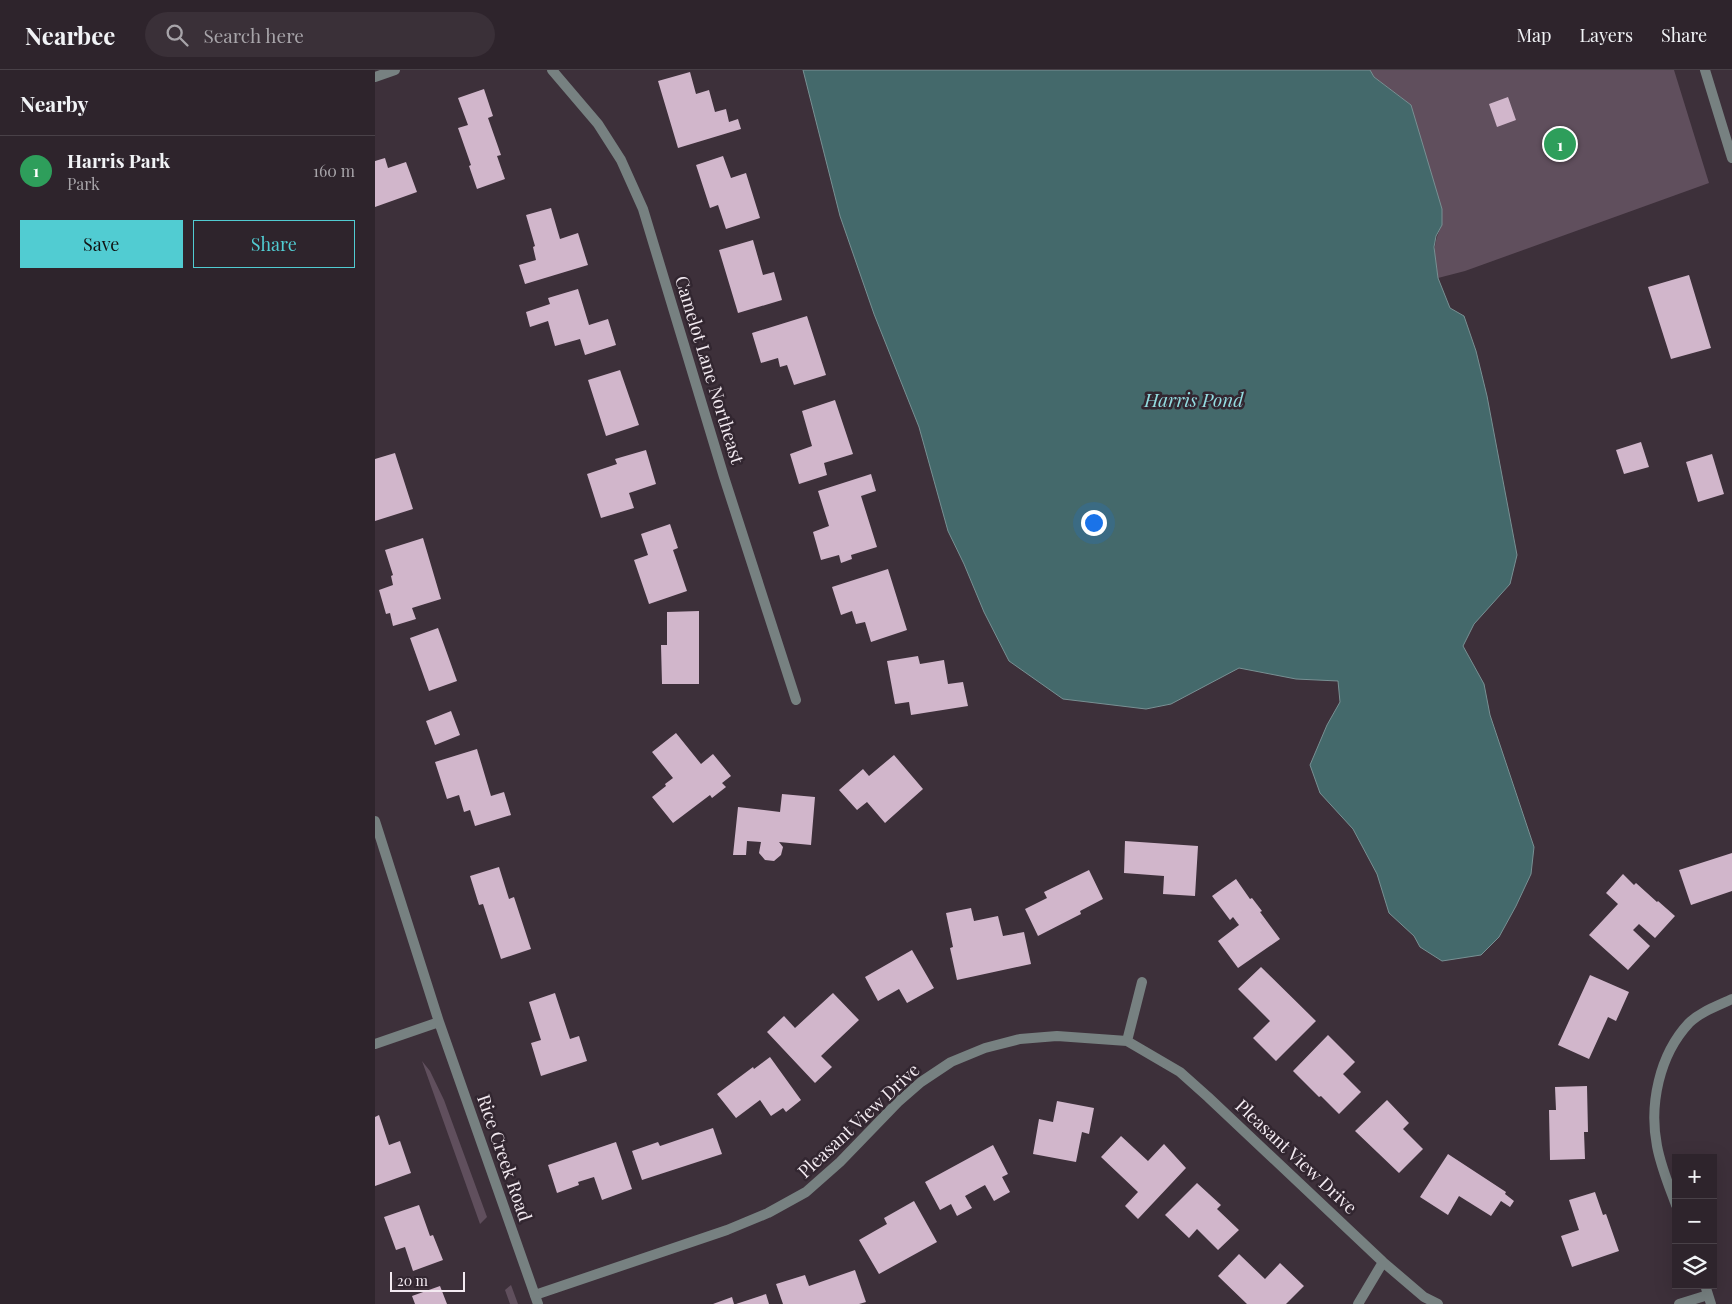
<!DOCTYPE html>
<html lang="en">
<head>
<meta charset="utf-8">
<style>
  body { margin:0; font-family:"Playfair Display",serif; background:#3a3038; color:#f1f3f6 }
  .controls { position:absolute; right:15px; bottom:15px; display:grid; overflow:hidden; border-radius:0px; box-shadow:0 5px 20px #0002 }
  .controls button { width:45px; height:45px; display:grid; place-items:center; padding:0; border:0; border-bottom:1px solid #494148; background:#2e242c; color:#f1f3f6; font:25px sans-serif }
  .scale { position:absolute; left:15px; bottom:12px; width:75px; box-sizing:border-box; padding-left:5px; border:2px solid #f3eaf1; border-top:0; font-size:14px; line-height:18px; white-space:nowrap; color:#f3eaf1; -webkit-text-stroke:4px #322630; paint-order:stroke }
  .you { position:absolute; left:718px; top:452px; width:18px; height:18px; margin:-12px; border:4px solid #fff; border-radius:50%; background:#1a73e8; box-shadow:0 0 0 8px #1a73e833 }
  .badge { display:grid; place-items:center; width:32px; height:32px; border-radius:50%; background:#51ccd2; color:#fff; font-size:16px; font-weight:700 }
  .pin { position:absolute; translate:-50% -50%; border:2px solid #fff; box-shadow:0 1px 5px #0006 }
  .list { margin:0; padding:0; list-style:none }
  h2 { display:flex; justify-content:space-between; align-items:center; height:65px; margin:0; padding:0 20px; font-size:21px }
  h2 small { font-size:16px; font-weight:400; color:#a7a4a9 }
  .list li { display:grid; grid-template-columns:32px 1fr auto; gap:15px; align-items:center; box-sizing:border-box; height:70px; padding:0 20px; border-top:1px solid #494148 }
  .list b { display:block; font-size:19px; white-space:nowrap }
  .list p { margin:0; font-size:16px; white-space:nowrap; color:#a7a4a9 }
  .list em { font-size:16px; font-style:normal; color:#a7a4a9 }
  .actions { display:flex; gap:10px; padding:15px 20px }
  .actions a { flex:1; padding:11px 0; border:1px solid #51ccd2; border-radius:0px; text-align:center; font-size:18px; color:#51ccd2 }
  .actions .main { background:#51ccd2; color:#111 }
  .icon { flex:none; width:28px; height:28px; fill:none; stroke:currentColor; stroke-width:2; stroke-linecap:round; stroke-linejoin:round }
  .map { position:relative; flex:none; width:1357px; height:1234px; overflow:hidden }
  header { display:flex; align-items:center; gap:30px; box-sizing:border-box; height:70px; padding:0 25px; background:#2e242c; border-bottom:1px solid #494148 }
  header strong { font-size:24px }
  nav { display:flex; gap:28px; margin-inline-start:auto; font-size:18px }
  .search { width:350px; height:45px; background:#3a3038; display:flex; align-items:center; gap:12px; box-sizing:border-box; padding:0 18px; border-radius:28px; color:#a7a4a9; font-size:19px }
  main { display:flex }
  aside { flex:1; background:#2e242c }
  .map>svg:first-child { display:block }
  .green { fill:#604f5d }
  .water { fill:#44696b; stroke:#789093 }
  .building { fill:#d1b6cb }
  .lines { fill:none; stroke-linecap:round; stroke-linejoin:round }
  .minor { stroke:#778181; stroke-width:10 }
  .tertiary { stroke:#778181; stroke-width:10 }
  .labels { text-anchor:middle; stroke-width:5; stroke-linejoin:round; paint-order:stroke }
  .street-label { font-size:18px; fill:#f3eaf1; stroke:#322630 }
  .water-label { font-size:19px; font-style:italic; fill:#93dbdf; stroke:#322630 }
</style>
</head>
<body>
<header>
<strong>Nearbee</strong>
<div class="search"><svg class="icon" aria-label="search" viewBox="0 0 24 24"><circle cx="10" cy="10" r="6"/><path d="M15 15l6 6"/></svg>Search here</div>
<nav><a>Map</a><a>Layers</a><a>Share</a></nav>
</header>
<main>
<aside>
<h2>Nearby<small></small></h2>
<ul class="list">
<li><span class="badge" style="background:#2e9e5b">1</span><div><b>Harris Park</b><p>Park</p></div><em>160 m</em></li>
</ul>
<div class="actions"><a class="main">Save</a><a>Share</a></div>
</aside>
<div class="map">
<svg width="1357" height="1234" viewBox="0 0 1357 1234">
  <rect width="100%" height="100%" fill="#3d303a"/>
  <path class="green" d="M995 0H1299L1334 113 1090 201 1063 208C1060 185 1056 177 1067 155L1036 35 999 7Z
    M47 991 55 1001 69 1030 112 1147 105 1154Z
    M136 1215 143 1234H135L130 1220Z"/>
  <path class="water" d="M428 0H995L999 7 1036 35 1067 139V155L1061 166 1059 177 1063 208 1075 238 1089 246 1101 281 1112 326 1142 485 1135 514 1099 554 1088 576 1109 614 1115 645 1159 777 1156 804 1141 836 1124 867 1106 885 1067 891 1045 877 1039 866 1014 843 1002 804 978 759 945 723 935 695 952 655 965 632 963 611 921 609 864 598 796 634 771 639 688 629 634 591 609 542 589 494 573 461 544 357 499 244 465 146Z"/>
  <path class="building" d="M315 2 321 24 334 20 340 42 351 39 354 52 363 49 366 59 303 78 283 11Z
    M109 19 118 46 113 48 126 85 122 86 130 109 102 119 94 96 96 95 83 58 93 55 83 28Z
    M1133 27 1141 50 1122 57 1114 34Z
    M348 86 356 108 371 103 385 148 351 159 343 135 335 138 321 95Z
    M10 88 13 98 31 92 42 122 0 137V91Z
    M176 138 185 169 203 163 213 195 150 214 144 195 161 190 158 177 160 176 151 145Z
    M378 170 388 205 399 202 407 230 363 243 344 180Z
    M1314 205 1336 278 1296 289 1273 217Z
    M203 219 214 255 233 249 241 275 210 285 205 269 180 276 173 251 155 257 151 242 175 234 173 228Z
    M432 246 451 305 419 315 412 295 405 297 403 288 386 293 377 263Z
    M245 300 264 355 231 366 213 310Z
    M460 330 478 384 449 393 452 405 424 414 415 384 437 376 427 341Z
    M1266 372 1274 397 1249 404 1241 380Z
    M271 380 281 414 254 423 259 438 226 448 212 404 242 394 240 389Z
    M20 383 38 439 0 451V389Z
    M1337 384 1349 424 1323 432 1311 392Z
    M496 404 501 421 486 426 502 477 476 485 477 489 466 493 464 485 446 490 438 462 454 456 443 421Z
    M295 454 303 478 298 480 312 521 274 534 259 490 273 485 266 464Z
    M48 468 66 529 37 538 41 549 18 556 15 543 11 544 4 520 18 515 16 506 18 505 10 480Z
    M513 499 532 560 496 572 490 552 481 554 477 541 466 545 457 517Z
    M324 541V614H287L286 575H292V542Z
    M63 558 82 611 54 621 35 568Z
    M543 586 545 594 569 590 573 614 588 612 593 636 536 645 534 632 520 634 512 591Z
    M76 641 85 665 60 675 51 651Z
    M301 663 326 694 338 684 356 706 347 713 351 717 337 728 335 725 298 753 277 727 291 716 290 714 298 708 277 682Z
    M102 679 116 726 129 722 136 745 100 756 95 740 89 742 84 725 72 729 60 692Z
    M519 685 548 719 510 753 492 732 482 740 464 720 488 699 494 706Z
    M407 724 440 727 436 775 404 772 408 777 406 785 399 791 390 790 384 783 386 772 372 771 371 785H358L363 737 405 742Z
    M750 771 823 776 820 826 788 824 789 806 749 803Z
    M1357 783V821L1316 835 1304 800Z
    M124 797 134 829 139 827 156 879 126 889 108 834 104 835 95 806Z
    M714 800 728 829 705 841 706 844 663 866 650 839 672 828 669 822Z
    M1248 804 1259 815 1261 813 1282 832 1283 831 1300 846 1280 868 1264 854 1258 860 1275 876 1253 900 1214 865 1243 834 1231 823Z
    M861 809 875 829 877 828 887 841 885 842 905 869 863 898 843 871 864 855 858 847 855 850 837 826Z
    M596 838 599 851 623 846 628 866 649 862 656 894 582 910 575 878 578 877 571 843Z
    M537 880 559 918 532 933 524 919 503 931 490 907Z
    M886 897 941 951 901 991 878 968 895 951 863 919Z
    M1215 905 1254 922 1241 951 1233 947 1214 989 1183 975Z
    M180 923 195 969 204 966 212 991 166 1006 156 973 166 970 154 932Z
    M458 923 484 950 446 986 457 997 440 1013 392 962 409 946 420 958Z
    M953 965 980 992 968 1004 986 1022 964 1044 946 1026 944 1027 918 1001Z
    M395 987 426 1030 411 1042 408 1038 396 1046 385 1030 361 1048 342 1024 378 997 379 999Z
    M1212 1016 1213 1062H1209L1210 1089 1175 1090 1174 1040H1181L1180 1017Z
    M1012 1030 1034 1053 1028 1059 1048 1079 1024 1103 980 1061Z
    M682 1031 719 1038 714 1064 707 1062 701 1092 658 1084 664 1049 678 1052Z
    M4 1045 14 1075 25 1071 36 1103 0 1116V1047Z
    M338 1058 347 1084 267 1110 257 1081 283 1072 285 1076Z
    M746 1066 773 1091 789 1074 811 1098 763 1149 750 1136 763 1122 726 1087Z
    M241 1072 257 1119 227 1130 219 1107 203 1112 204 1115 182 1123 173 1095Z
    M618 1075 633 1104 627 1107 635 1122 619 1131 610 1115 590 1126 597 1138 582 1146 576 1134 565 1140 550 1112Z
    M1073 1084 1131 1122 1130 1124 1139 1131 1135 1137 1126 1131 1116 1146 1084 1126 1073 1145 1045 1127Z
    M822 1113 846 1135 842 1139 864 1160 843 1180 822 1159 814 1168 790 1145Z
    M1220 1122 1228 1145 1231 1144 1244 1181 1197 1197 1186 1166 1204 1160 1194 1130Z
    M539 1131 562 1172 504 1204 484 1170 512 1154 509 1148Z
    M44 1135 55 1166 58 1165 68 1190 38 1201 30 1177 21 1180 9 1147Z
    M864 1184 890 1209 905 1193 929 1216 911 1234H872L843 1206Z
    M480 1200 491 1232 484 1234H408L401 1214 430 1205 434 1216Z
    M65 1216 72 1234H40L37 1226Z
    M391 1224 394 1234H361Z
    M357 1227 359 1234H338Z"/>
  <g class="lines">
    <path class="minor" d="M177 0 223 54 246 90 268 139 349 407 421 630
      M0 7 20 0
      M752 971 767 912
      M1301 1135C1294 1116 1286 1097 1282 1076 1274 1035 1284 985 1314 953 1325 942 1342 936 1357 929
      M1330 1215 1336 1234
      M160 1225 352 1160 393 1143 431 1122 465 1092 523 1032 546 1012 576 992 610 978 645 969 682 966 752 971 805 1002 833 1027 1008 1192 1049 1227 1063 1234
      M983 1234 1008 1192
      M1304 1234 1333 1225"/>
    <path class="tertiary" d="M1330 0 1357 88
      M0 751 64 952 163 1234
      M0 974 64 952"/>
  </g>
  <g class="labels">
    <g class="street-label">
      <text transform="translate(334 300) rotate(73)" y="6">Camelot Lane Northeast</text>
      <text transform="translate(484 1051) rotate(-43)" y="6">Pleasant View Drive</text>
      <text transform="translate(921 1087) rotate(43)" y="6">Pleasant View Drive</text>
      <text transform="translate(129 1088) rotate(71)" y="6">Rice Creek Road</text>
    </g>
    <g class="water-label">
      <text x="819" y="337">Harris Pond</text>
    </g>
  </g>
</svg>
<div class="controls">
<button>+</button>
<button>−</button>
<button><svg class="icon" aria-label="layers" viewBox="0 0 24 24"><path d="M12 4l9 5-9 5-9-5zM3 14l9 5 9-5"/></svg></button>
</div>
<div class="scale">20 m</div>
<div class="you"></div>
<div class="pin badge" style="left:1185px;top:74px;background:#2e9e5b">1</div>
</div>
</main>
</body>
</html>
